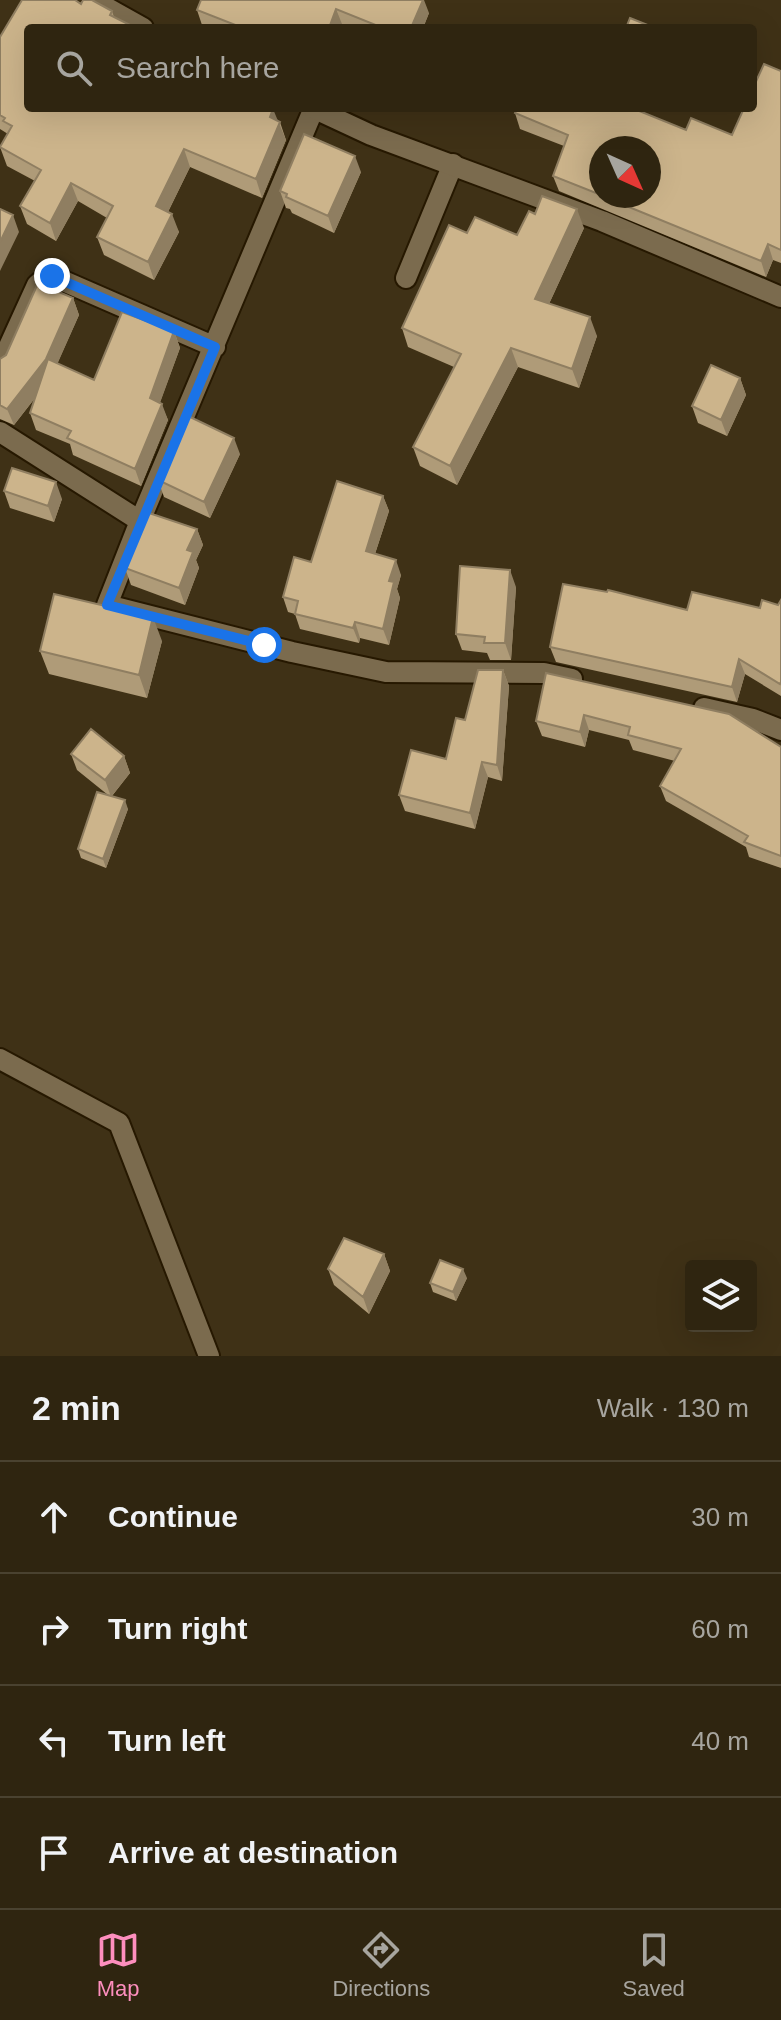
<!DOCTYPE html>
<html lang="en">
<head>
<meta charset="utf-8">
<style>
  body { margin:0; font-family:Arial,sans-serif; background:#3b311e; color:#f1f3f6 }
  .controls { position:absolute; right:24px; bottom:24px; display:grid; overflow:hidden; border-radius:8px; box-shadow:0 8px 32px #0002 }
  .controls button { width:72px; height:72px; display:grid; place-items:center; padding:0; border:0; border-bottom:2px solid #4a4230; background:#2f2510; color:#f1f3f6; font:40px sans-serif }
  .compass { position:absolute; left:589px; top:136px; width:72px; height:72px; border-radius:50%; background:#2f2510; box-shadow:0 8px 32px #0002; rotate:135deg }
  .stop { position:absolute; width:24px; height:24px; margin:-18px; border:6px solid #1a73e8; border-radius:50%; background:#fff }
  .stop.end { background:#1a73e8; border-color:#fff; box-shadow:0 2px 8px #0008 }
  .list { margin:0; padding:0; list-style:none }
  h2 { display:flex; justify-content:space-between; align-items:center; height:104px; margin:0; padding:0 32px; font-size:34px }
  h2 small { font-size:26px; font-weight:400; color:#a7a59f }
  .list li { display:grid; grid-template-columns:52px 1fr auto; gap:24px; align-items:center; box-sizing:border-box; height:112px; padding:0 32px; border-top:2px solid #4a4230 }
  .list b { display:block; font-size:30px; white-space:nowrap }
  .list em { font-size:26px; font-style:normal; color:#a7a59f }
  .icon { flex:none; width:44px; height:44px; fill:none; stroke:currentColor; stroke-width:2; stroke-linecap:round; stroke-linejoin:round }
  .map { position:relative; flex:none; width:781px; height:1356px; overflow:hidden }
  .search { position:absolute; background:#2f2510; box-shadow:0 8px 32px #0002; left:24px; right:24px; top:24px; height:88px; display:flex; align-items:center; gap:20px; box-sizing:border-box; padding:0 28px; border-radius:8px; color:#a7a59f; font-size:30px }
  .sheet { height:552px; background:#2f2510 }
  nav { display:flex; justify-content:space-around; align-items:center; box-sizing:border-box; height:112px; border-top:2px solid #4a4230; background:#2f2510; font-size:22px; color:#a7a59f }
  nav a { display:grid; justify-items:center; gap:4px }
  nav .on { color:#fd8ebe }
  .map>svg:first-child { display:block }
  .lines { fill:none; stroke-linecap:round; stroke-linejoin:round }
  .minor-casing { stroke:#261800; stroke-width:24 }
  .tertiary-casing { stroke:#261800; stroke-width:24 }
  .minor { stroke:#7b6b4e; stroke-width:20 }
  .tertiary { stroke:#7b6b4e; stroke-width:20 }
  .wall { fill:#af9b78 }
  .shaded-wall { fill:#8f7e61 }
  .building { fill:#ccb48b; stroke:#8f7e61; stroke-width:2 }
  .route { stroke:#1a73e8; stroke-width:10 }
</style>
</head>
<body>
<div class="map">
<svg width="781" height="1356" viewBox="0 0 781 1356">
  <rect width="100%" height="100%" fill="#3f3116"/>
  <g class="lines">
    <defs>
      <path id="minor" d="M406 278 453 164
        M0 366 37 285 46 277 52 276 215 347
        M0 432 140 521 107 605 292 652 386 672 544 673 572 679
        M140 521 314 108
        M704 708 753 719 781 730
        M0 1059 119 1123 209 1356"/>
      <path id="tertiary" d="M93 0 143 28
        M313 108 371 135 602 221 781 297"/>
    </defs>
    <use href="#minor" class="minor-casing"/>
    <use href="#tertiary" class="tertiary-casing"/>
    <use href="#minor" class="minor"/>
    <use href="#tertiary" class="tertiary"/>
  </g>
  <path class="wall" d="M201 0 429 13 423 28H351L342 24 340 28H210L202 25 197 10Z
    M81 4 112 11 114 17 28 28 280 122 286 140 262 198 190 167 168 212 179 232 154 280 104 255 97 237 107 218 78 201 56 241 27 224 20 206 35 181 7 166 0 147 8 134 0 129V37Z
    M781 71V263L773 260 766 277 559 191 553 176 564 146 520 129 515 113 517 108H644L642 112 686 130 732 135Z
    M361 172 334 233 292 213 290 209 286 208 280 191Z
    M535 214 584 228 549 304 597 336 579 388 518 367 457 485 420 466 413 447 454 367 408 347 402 328 467 233 517 235Z
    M73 298 79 315 57 364 94 380 174 331 180 348 160 402 168 420 141 486 73 455 70 444 36 430 30 413 35 398 14 425 0 419V359Z
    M740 378 746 395 727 436 698 423 692 406Z
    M240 454 210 518 164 497 158 480Z
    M4 491 62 499 54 522 10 508Z
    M383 496 389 511 375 554 401 575 397 589 400 598 389 645 360 638 359 643 300 629 295 614 288 612 283 597 311 562Z
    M197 529 203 545 196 560 199 568 185 605 131 585 125 568Z
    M516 587 511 660H490L487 653 462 650 456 634Z
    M781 600V696L745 674 737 702 556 662 550 647 687 610 760 608 778 605Z
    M162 641 147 698 49 674 40 651Z
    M503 670 509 686 502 781 488 777 475 829 405 811 399 795 446 759 465 720Z
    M546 673 781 747V868L749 857 746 847 666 801 660 786 675 761 633 750 629 740 589 730 585 747 542 736 536 721Z
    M71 754 124 756 130 773 112 796 128 809 106 868 81 858 78 849 108 795 77 770Z
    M384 1254 390 1271 369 1314 334 1285 328 1269Z
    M467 1278 456 1301 433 1292 430 1283Z"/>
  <path class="shaded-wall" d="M423 0H424L429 13 423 28H411Z
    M336 9 342 24 340 28H329Z
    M273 109 286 140 262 198 256 179 270 117Z
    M184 149 190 167 162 224 156 206Z
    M355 156 361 172 334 233 328 216Z
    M71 183 78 201 56 241 50 223Z
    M577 209 584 228 542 319 535 299Z
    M172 214 179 232 154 280 148 262Z
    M13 215 19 232 0 271V242Z
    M768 244 773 260 766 277 761 261Z
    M73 298 79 315 52 376 14 425 7 409Z
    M590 317 597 336 579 388 572 369Z
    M174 331 180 348 156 414 150 398Z
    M511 348 518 367 457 485 450 466Z
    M740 378 746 395 727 436 721 420Z
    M162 404 168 420 141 486 135 469Z
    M234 438 240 454 210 518 204 502Z
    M56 482 62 499 54 522 48 506Z
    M383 496 389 511 371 566 366 551Z
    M197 529 203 545 196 560 199 568 185 605 179 588 187 550Z
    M396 560 401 575 397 589 400 598 389 645 383 629 389 581Z
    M510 570 516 587 511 660 505 643Z
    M153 617 162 641 147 698 139 675Z
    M355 622 360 638 359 643 353 628Z
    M739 659 745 674 737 702 732 687Z
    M503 670 509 686 502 781 497 765Z
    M584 715 589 730 585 747 580 732Z
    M124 756 130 773 111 797 105 780Z
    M482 762 488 777 475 829 470 813Z
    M125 800 128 809 106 868 103 859Z
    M384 1254 390 1271 369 1314 363 1297Z
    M463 1269 467 1278 456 1301 453 1292Z"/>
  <path class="building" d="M22 0H75L81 4 83 0H92L112 11 110 15 136 28H28V108H271L273 109 270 117 280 122 256 179 184 149 156 206 172 214 148 262 97 237 113 206 71 183 50 223 20 206 41 170 0 147 12 126 3 121 5 118 0 115V37Z
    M201 0H423L411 28H383L336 9 329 28 297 27 296 28H243L197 10Z
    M630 18 655 28H626Z
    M764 64 781 71V250L768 244 761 261 602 196H649V148H601V195L553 176 568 135 515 113 517 108H632L686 130 691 118 732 135 744 108H753V88Z
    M304 134 355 156 328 216 286 197 287 194 280 191Z
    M542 196 577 209 535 299 590 317 572 369 511 348 450 466 413 447 461 354 402 328 449 225 467 233 475 217 517 235 529 211 535 214Z
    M0 209 13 215 0 242Z
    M38 283 73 298 46 359 7 409 0 405V359L6 355Z
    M122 312 174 331 150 398 162 404 135 469 67 438 71 431 30 413 48 359 94 380Z
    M711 365 740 378 721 420 692 406Z
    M186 415 234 438 204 502 158 480Z
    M12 468 56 482 48 506 4 491Z
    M337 481 383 496 366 551 396 560 389 581 394 582 383 629 355 622 353 628 295 614 298 601 283 597 294 557 311 562Z
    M146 512 197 529 187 550 193 552 179 588 125 568Z
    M460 566 510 570 505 643H484L485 637 456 634Z
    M563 584 607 592 608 590 687 610 692 592 760 608 762 600 778 605 781 600V682L780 684 739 659 732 687 550 647Z
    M54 594 153 617 139 675 40 651Z
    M478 670H503L497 765 482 762 470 813 399 795 411 750 446 759 456 718 465 720Z
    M546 673 729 714 781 747V856L744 842 748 836 660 786 681 749 628 735 630 727 584 715 580 732 536 721Z
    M91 729 124 756 105 780 71 754Z
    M97 792 125 800 103 859 78 849Z
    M344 1238 384 1254 363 1297 328 1269Z
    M440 1260 463 1269 453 1292 430 1283Z"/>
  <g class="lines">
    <path class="route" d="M52 276 215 347 107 605 264 645"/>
  </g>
</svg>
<div class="controls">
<button><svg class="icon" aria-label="layers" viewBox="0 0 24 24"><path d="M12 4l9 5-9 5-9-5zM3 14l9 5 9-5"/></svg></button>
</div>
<svg class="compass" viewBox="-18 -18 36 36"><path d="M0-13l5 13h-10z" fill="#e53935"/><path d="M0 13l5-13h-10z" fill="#a7a59f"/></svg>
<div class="stop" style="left:264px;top:645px"></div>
<div class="stop end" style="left:52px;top:276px"></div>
<div class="search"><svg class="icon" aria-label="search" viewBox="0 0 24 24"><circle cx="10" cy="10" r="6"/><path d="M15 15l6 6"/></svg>Search here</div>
</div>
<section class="sheet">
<h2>2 min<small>Walk · 130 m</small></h2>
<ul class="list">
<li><svg class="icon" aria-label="ahead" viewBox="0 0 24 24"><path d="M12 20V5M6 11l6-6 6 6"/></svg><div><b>Continue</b></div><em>30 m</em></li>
<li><svg class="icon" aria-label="right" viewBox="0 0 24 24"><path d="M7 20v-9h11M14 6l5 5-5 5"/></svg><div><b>Turn right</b></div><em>60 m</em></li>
<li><svg class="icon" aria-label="left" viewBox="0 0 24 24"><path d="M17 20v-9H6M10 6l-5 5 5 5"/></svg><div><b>Turn left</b></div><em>40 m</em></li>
<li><svg class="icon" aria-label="arrive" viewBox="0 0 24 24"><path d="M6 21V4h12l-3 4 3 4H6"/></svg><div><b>Arrive at destination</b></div></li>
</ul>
</section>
<nav>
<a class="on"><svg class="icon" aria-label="map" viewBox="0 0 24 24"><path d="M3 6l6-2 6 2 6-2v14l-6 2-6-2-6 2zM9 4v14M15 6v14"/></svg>Map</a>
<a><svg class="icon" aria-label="directions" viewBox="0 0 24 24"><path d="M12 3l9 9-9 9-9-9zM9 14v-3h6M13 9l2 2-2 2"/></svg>Directions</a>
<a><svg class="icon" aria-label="saved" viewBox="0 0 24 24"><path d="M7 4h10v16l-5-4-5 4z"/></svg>Saved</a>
</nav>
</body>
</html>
